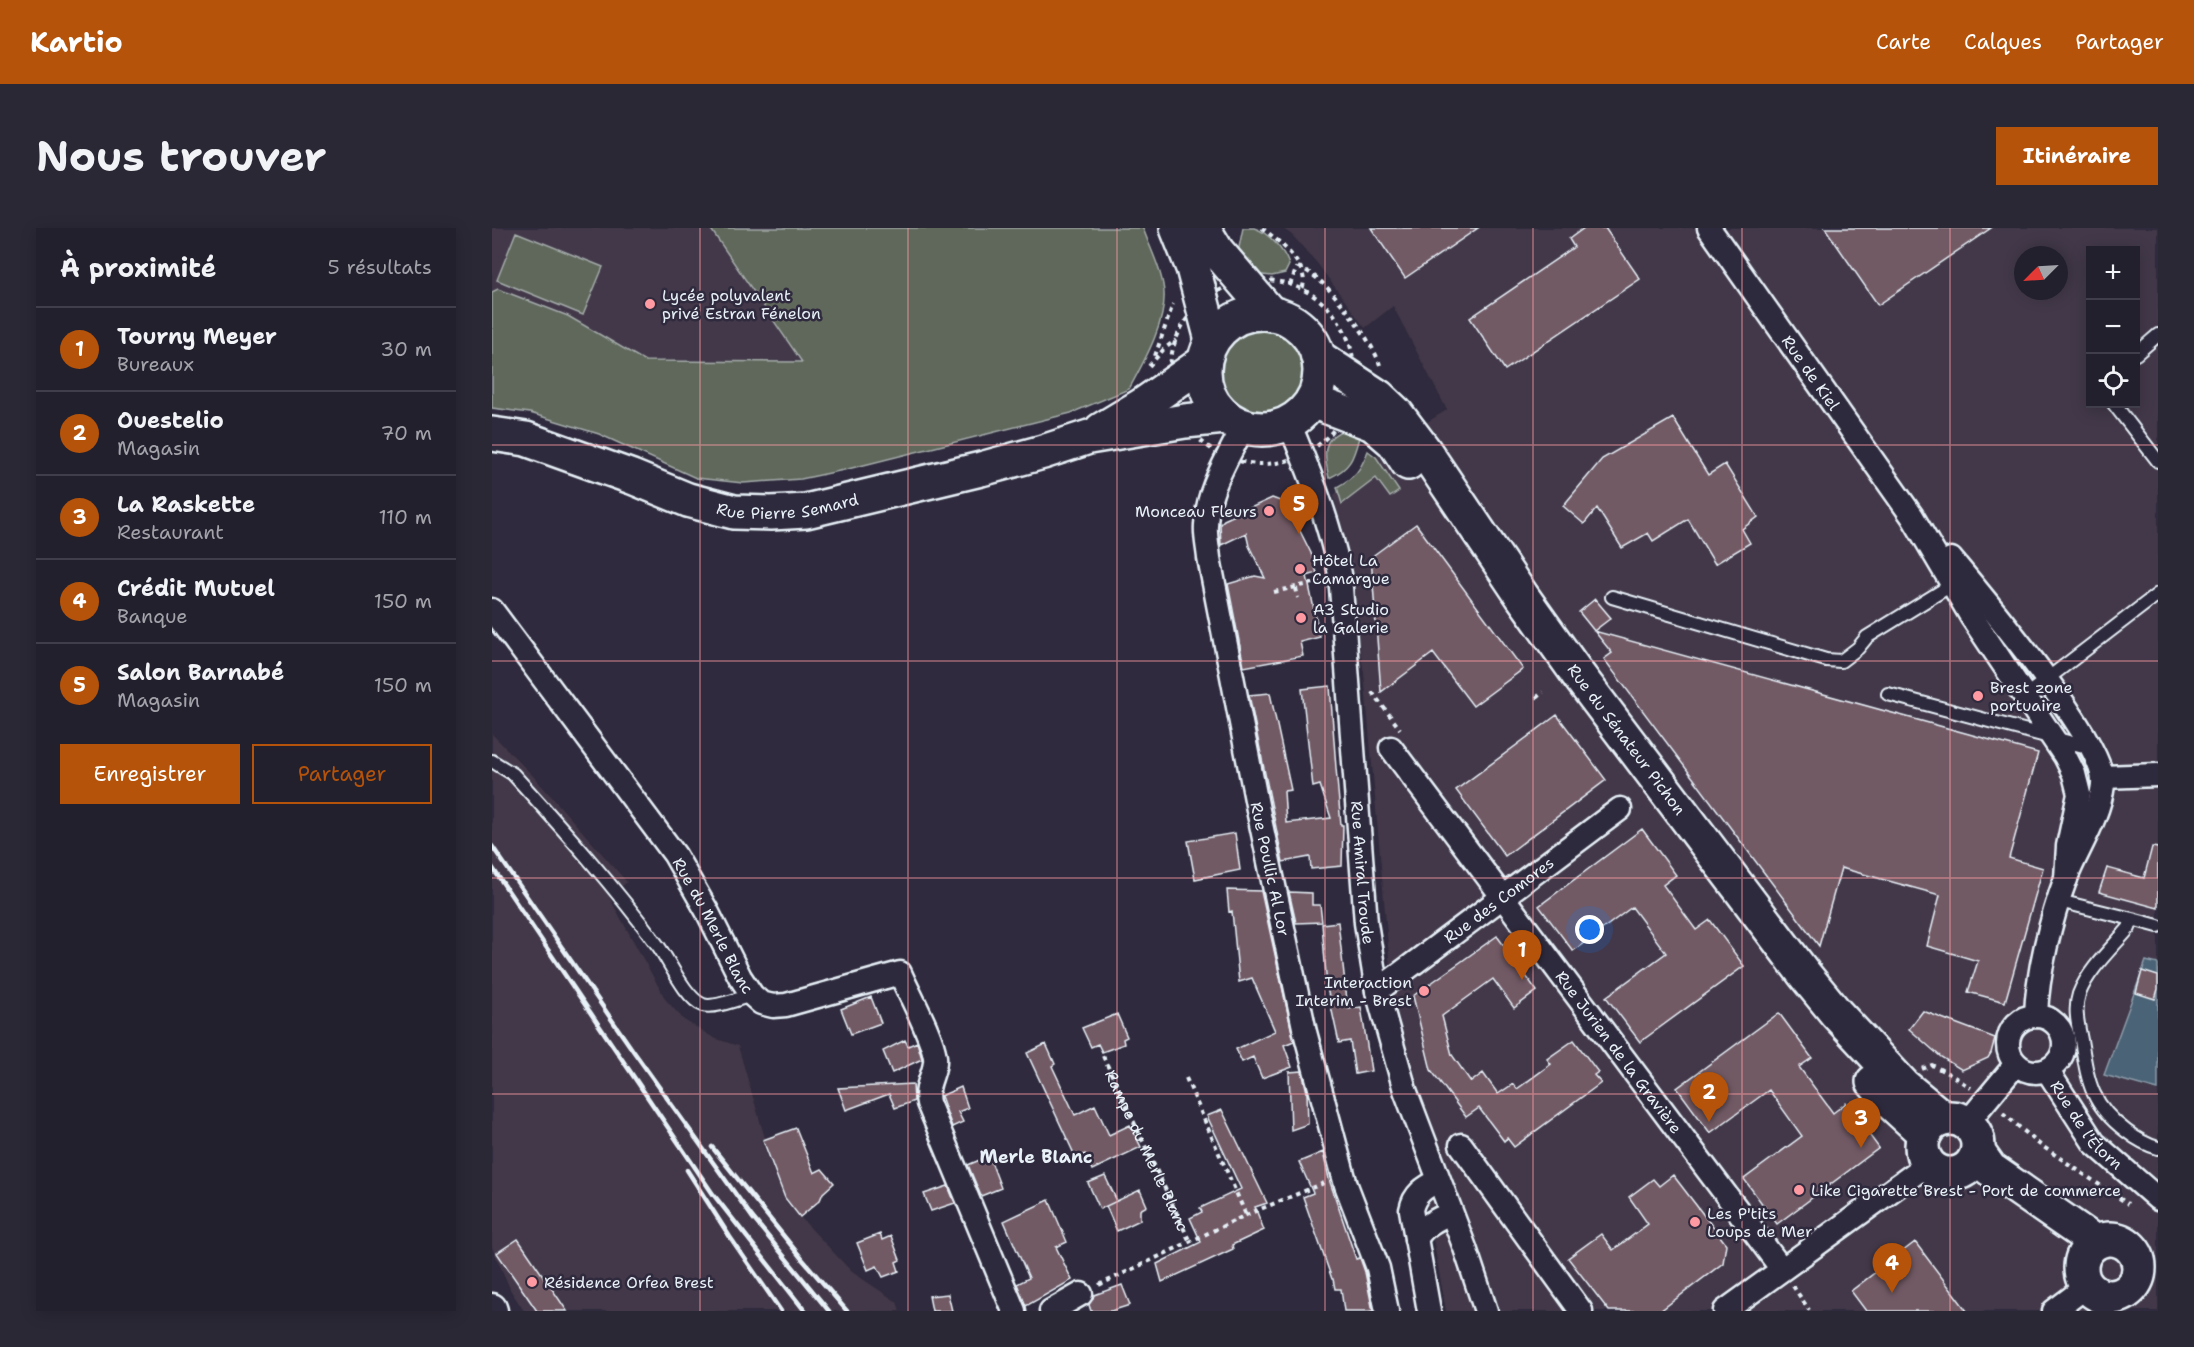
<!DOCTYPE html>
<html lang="fr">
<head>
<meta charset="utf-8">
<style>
  body { margin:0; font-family:"Shantell Sans",sans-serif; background:#2b2836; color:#f1f3f6 }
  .controls { position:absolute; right:18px; top:18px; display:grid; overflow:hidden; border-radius:0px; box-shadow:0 3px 15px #0003 }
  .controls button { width:54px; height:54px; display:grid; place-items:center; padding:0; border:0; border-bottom:2px solid #403e4a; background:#23202e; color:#f1f3f6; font:30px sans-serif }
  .compass { position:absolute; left:1522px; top:18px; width:54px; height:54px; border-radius:50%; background:#23202e; box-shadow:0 3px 15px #0003; rotate:246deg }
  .you { position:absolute; left:1098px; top:702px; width:21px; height:21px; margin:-15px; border:4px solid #fff; border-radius:50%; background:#1a73e8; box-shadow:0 0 0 9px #1a73e833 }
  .badge { display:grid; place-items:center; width:39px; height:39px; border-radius:50%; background:#b45309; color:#fff; font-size:20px; font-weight:700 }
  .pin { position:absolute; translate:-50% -50px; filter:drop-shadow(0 2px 3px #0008) }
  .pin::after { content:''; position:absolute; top:32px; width:21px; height:18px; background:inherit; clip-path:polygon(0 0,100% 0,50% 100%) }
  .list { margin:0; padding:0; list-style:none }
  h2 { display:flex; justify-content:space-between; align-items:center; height:78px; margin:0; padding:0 24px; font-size:26px }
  h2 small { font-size:20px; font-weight:400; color:#a3a3aa }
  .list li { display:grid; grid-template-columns:39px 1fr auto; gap:18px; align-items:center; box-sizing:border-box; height:84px; padding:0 24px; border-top:2px solid #403e4a }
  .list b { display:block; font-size:22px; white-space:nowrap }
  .list p { margin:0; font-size:20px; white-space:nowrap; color:#a3a3aa }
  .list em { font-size:20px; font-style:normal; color:#a3a3aa }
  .actions { display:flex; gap:12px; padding:18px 24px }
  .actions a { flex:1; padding:14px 0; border:2px solid #b45309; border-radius:0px; text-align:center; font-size:21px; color:#b45309 }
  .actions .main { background:#b45309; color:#fff }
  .icon { flex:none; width:33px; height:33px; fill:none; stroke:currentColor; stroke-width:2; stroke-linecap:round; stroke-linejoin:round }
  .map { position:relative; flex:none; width:1666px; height:1083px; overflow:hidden; border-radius:0px }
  header { display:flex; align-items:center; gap:36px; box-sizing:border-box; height:84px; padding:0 30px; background:#b45309; color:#fff }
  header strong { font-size:28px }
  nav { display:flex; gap:33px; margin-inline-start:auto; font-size:21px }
  .intro { display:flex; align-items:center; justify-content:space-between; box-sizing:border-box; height:144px; padding:0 36px }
  h1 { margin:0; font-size:42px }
  .button { padding:15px 27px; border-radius:0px; background:#b45309; color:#fff; font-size:21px; font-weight:700 }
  main { display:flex; gap:36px; padding:0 36px }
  aside { flex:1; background:#23202e; border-radius:0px; box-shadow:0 3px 15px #0003 }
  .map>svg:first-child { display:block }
  .built { fill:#433849; fill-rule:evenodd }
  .green { fill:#60675b; stroke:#a4acaa; stroke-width:1.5 }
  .water { fill:#4c6376; stroke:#8a9caa; stroke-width:1.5 }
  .building { fill:#725a65; stroke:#e8f1f8; stroke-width:1.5 }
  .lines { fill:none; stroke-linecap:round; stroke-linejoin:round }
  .service-casing { stroke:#e8f1f8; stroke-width:16 }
  .minor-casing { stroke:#e8f1f8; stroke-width:27 }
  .tertiary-casing { stroke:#e8f1f8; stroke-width:33 }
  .secondary-casing { stroke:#e8f1f8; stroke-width:38 }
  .path { stroke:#e8f1f8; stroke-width:4; stroke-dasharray:4.5 4.5; stroke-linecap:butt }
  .service { stroke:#2f2a3d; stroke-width:12 }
  .minor { stroke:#2f2a3d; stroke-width:22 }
  .tertiary { stroke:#2f2a3d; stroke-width:28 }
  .secondary { stroke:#2f2a3d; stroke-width:33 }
  .rail { stroke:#e8f1f8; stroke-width:4.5 }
  .grid { fill:none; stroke:#ff9aa2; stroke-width:1.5; stroke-opacity:0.55 }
  .poi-dot { fill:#ff9aa2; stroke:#2f2a3d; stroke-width:2 }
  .labels { text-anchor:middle; stroke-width:5; stroke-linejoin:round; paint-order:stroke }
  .poi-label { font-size:16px; fill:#e8f1f8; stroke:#2f2a3d; text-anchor:start }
  .street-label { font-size:16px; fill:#e8f1f8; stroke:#2f2a3d }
  .neighbourhood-label { font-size:18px; font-weight:bold; fill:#e8f1f8; stroke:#2f2a3d }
</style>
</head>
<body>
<header>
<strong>Kartio</strong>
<nav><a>Carte</a><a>Calques</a><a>Partager</a></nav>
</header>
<div class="intro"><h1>Nous trouver</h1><a class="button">Itinéraire</a></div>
<main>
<aside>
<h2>À proximité<small>5 résultats</small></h2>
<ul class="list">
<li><span class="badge">1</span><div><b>Tourny Meyer</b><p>Bureaux</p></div><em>30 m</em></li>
<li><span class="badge">2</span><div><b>Ouestelio</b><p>Magasin</p></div><em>70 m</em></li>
<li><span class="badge">3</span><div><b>La Raskette</b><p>Restaurant</p></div><em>110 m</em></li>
<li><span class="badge">4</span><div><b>Crédit Mutuel</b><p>Banque</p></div><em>150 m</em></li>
<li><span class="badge">5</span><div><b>Salon Barnabé</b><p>Magasin</p></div><em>150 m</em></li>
</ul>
<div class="actions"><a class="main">Enregistrer</a><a>Partager</a></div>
</aside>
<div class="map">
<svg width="1666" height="1083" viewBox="0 0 1666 1083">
  <rect width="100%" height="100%" fill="#2f2a3d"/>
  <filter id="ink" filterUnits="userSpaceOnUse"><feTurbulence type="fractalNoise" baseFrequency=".0167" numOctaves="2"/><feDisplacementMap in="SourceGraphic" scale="12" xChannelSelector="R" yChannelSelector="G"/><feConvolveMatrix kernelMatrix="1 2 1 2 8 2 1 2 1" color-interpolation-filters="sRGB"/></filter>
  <g filter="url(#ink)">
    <path class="built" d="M0 0H218L311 134 153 133 76 88 6 61 0 64Z
      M790 0H1666V736L1654 733 1612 847 1666 862V1083H954L903 797 872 445 842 267 902 214 955 182 901 78 873 100 825 35 800 7ZM1598 22H1644V176H1598ZM1531 27H1567V63H1531Z
      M0 506 42 549 135 654 117 669 174 772 192 792 222 810 246 818 273 910 269 912 294 974 360 1044 405 1074 408 1083H32L19 1063 0 1019Z"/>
    <path class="green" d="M218 0H651C657 18 668 38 671 57 678 88 652 134 637 161L579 185 352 242 309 251 251 255 204 250 107 206 38 185 0 180V64L6 61 76 88 153 133 310 134Z
      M751 0C755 0 758 0 762 0 776 4 793 23 797 37L793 45 780 48 761 46 746 24Z
      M24 4 111 39 91 87 5 52Z
      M726 143a43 43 0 1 1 86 0a43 43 0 1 1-86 0Z
      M856 201 869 202C862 226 862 239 837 250 832 227 828 208 856 201Z
      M876 223 884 229 907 263 898 269 884 250 850 276 845 259C864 248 868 243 876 223Z"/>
    <path class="water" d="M1654 733 1666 736V862L1612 847Z"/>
    <path class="building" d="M879 0H986L913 50Z
      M1092 0H1113L1148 51 1013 142 978 90 1082 19 1077 11Z
      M1333 0H1499L1386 77Z
      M1181 190 1216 247 1233 236 1266 289 1250 301 1258 315 1223 336 1196 291 1161 313 1156 305 1130 320 1105 280 1092 296 1071 278 1110 231Z
      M780 270 794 275 819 325 825 345 815 348 828 409 808 414 811 428 752 439 736 356 763 348 773 350 757 318 754 305 729 317 728 296 732 292Z
      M924 296 1031 441 981 478 941 425 889 464 879 329Z
      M1103 371 1119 390 1102 403 1546 525 1517 630 1551 640 1513 774 1476 764 1486 733 1435 718 1448 667 1349 640 1327 718 1112 431 1120 425 1087 384Z
      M838 458 844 540 849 597H851L850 638 819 641 818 629 791 634 757 467 778 465 799 562 792 563 794 595 839 590 828 557 821 559 810 461Z
      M1065 487 1114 552 1013 628 964 562Z
      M1150 601 1184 647 1171 657 1204 702 1218 692 1252 738 1148 814 1114 769 1174 725 1140 679 1081 723 1047 678Z
      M743 605 748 642 703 651 696 613Z
      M1660 619 1666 620V680L1607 664 1615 640 1652 650Z
      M735 662 769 663 802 813 792 817 800 839 770 850 761 829 750 834 744 821 783 803 760 750 747 754 740 683 737 684Z
      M797 664 820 665V677H828L830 694 804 695Z
      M846 694 856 781 869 779 879 843 863 846 858 813 847 815 835 760 830 696Z
      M1005 708 1045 763 1022 780 1001 751 950 788 960 827 979 854 991 845 1006 866 1021 856 1025 861 1059 836 1055 831 1082 812 1106 844 1102 847 1109 855 1022 919 1015 910 1012 913 987 880 974 889 939 842 921 768Z
      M1650 743 1666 748V761L1663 771 1644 765Z
      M379 769 389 795 359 806 349 781Z
      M1431 783 1503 810 1499 825 1496 830 1470 842 1449 829 1417 801Z
      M1287 785 1320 830 1307 839 1341 885 1354 875 1387 920 1285 996 1252 951 1310 908 1277 862 1218 905 1185 860Z
      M625 786 635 809 631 811 632 816 610 824 606 816 599 819 590 800Z
      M413 812 416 818 425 814 430 831 400 845 391 823Z
      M554 816 563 836 560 838 583 887 603 877 617 907 638 897 649 919 600 942 593 926 584 930 535 825Z
      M810 843 815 864 816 896 799 902 797 844Z
      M421 856 422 873 403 880 397 866 354 882 346 860Z
      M469 859 476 880 466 884 471 894 460 899 449 868Z
      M730 882 775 975 763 979 772 1002 740 1017 741 1021 670 1054 665 1036 709 1014 698 990 710 984 708 980 749 961 715 888Z
      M304 900 322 945 330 941 342 955 331 965 328 972 308 989 293 970 271 912Z
      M831 924 837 951 864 1031 868 1030 873 1044 881 1083H852L849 1061H843L841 1051H840L811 969 821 965 807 934Z
      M497 928 509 960 489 968 476 937Z
      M1181 947 1234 1016 1231 1035 1168 1083H1117L1076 1030 1109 1006 1121 1022 1156 996 1137 969 1161 951 1167 958Z
      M613 948 625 973 608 981 596 955Z
      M456 958 463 975 439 983 432 966Z
      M648 962 655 978 648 982V992L625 1003 614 978Z
      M557 972 575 1014 564 1019 580 1052 534 1078 525 1056 537 1050 512 993Z
      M388 1006 390 1012 399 1008 408 1032 404 1034 407 1043 391 1049 385 1038 376 1042 365 1015Z
      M26 1011 75 1083H45L5 1025Z
      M1423 1014 1475 1083H1374L1359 1063Z
      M630 1057 638 1077 619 1083H599L597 1077 602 1067Z
      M456 1066 460 1083H440L437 1068Z"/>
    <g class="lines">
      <defs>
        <path id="service" d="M1644 126 1666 107
          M1622 176 1666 233
          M1120 369 1334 432 1349 433 1366 420 1375 409 1461 356
          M1396 466 1599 520
          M1533 468 1666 366
          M0 533 21 546C72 602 122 658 167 719 177 733 194 771 211 777 221 781 249 770 260 767
          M1567 673 1640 691
          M1666 698 1640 691 1637 700C1620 720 1596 742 1587 766 1582 781 1586 797 1589 812 1596 853 1598 876 1634 903 1643 910 1655 917 1666 920"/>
        <g id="minor">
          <path id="s2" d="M1217 0 1420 288 1479 388 1573 528 1582 546 1587 566 1576 618 1574 651"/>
          <path id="s3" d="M797 195C818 245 837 293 848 346L874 695 885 763 913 862 973 1020 994 1083"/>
          <path id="s4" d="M751 199C736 230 715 261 714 297 713 307 716 319 717 330L766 582 813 804 854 957 886 1040 895 1083"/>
          <path d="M1459 331C1489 367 1615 516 1611 557 1607 589 1586 620 1574 650 1559 690 1545 746 1544 788"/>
          <path id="s5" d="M0 382 183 627 215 683 248 749 260 767 269 775 281 778 294 777 408 745C417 766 440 807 443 829 445 844 432 856 436 875L522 1083"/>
          <path id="s6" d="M899 520 1289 1040"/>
          <path d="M1611 549 1666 547"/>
          <path id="s7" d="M885 763 1128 581"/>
          <circle cx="1544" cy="816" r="28"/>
          <path id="s8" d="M1555 842 1602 915 1666 971"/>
          <path d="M1475 895 1524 836"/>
          <path d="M969 917 1089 1083"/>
          <path d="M924 1011C932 997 945 991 959 985"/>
          <path d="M559 1083 589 1066"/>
          <path d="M937 1083 919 982C922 966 933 959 946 953"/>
          <path d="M1233 1083 1436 936"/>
          <path d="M1562 1083 1595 1058"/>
        </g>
        <path id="tertiary" d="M0 1080 1 1083"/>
        <g id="secondary">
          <path d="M685 0 701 40 720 112"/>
          <path d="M711 0 725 23 779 86"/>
          <circle cx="770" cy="143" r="58"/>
          <path id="s9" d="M826 129 887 169 904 185 932 222 1030 368 1087 448 1313 747 1344 785 1412 858 1452 891"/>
          <path d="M820 173 881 196 902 214 916 235"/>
          <path d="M609 202 649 178 712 134"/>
          <path id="s10" d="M0 206 34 211 140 249 196 272 242 284 279 285 314 283 489 241 551 224 597 209 693 193 733 189"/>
          <path d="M1381 854 1398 874 1433 906"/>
          <circle cx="1458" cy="918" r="28"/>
          <path d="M1486 924 1498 941 1603 1014"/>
          <circle cx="1618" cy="1040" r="29"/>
        </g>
      </defs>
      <use href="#service" class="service-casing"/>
      <use href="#minor" class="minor-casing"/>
      <use href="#tertiary" class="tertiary-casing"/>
      <use href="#secondary" class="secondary-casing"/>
      <g class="path">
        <path d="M770 0C785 11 820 40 810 61"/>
        <path d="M806 39C811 41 817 44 822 48 842 62 881 114 888 137"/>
        <circle cx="770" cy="144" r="92"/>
        <path d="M798 57 805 39"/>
        <path d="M663 128 681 76"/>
        <path d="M657 138 672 121 684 112"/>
        <path d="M804 360 806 370"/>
        <path d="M782 364 826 354 827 357"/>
        <path d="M880 464 908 501"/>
        <path d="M1044 470 1051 464"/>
        <path id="s1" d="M611 828 698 1014"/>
        <path d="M1430 841 1440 837 1459 847 1479 860"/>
        <path d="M694 850 754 987"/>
        <path d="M1511 885 1547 916 1636 976"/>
        <path d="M607 1057 754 987 832 955"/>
        <path d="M1301 1058 1317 1082"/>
      </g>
      <use href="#service" class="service"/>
      <use href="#minor" class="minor"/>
      <use href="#tertiary" class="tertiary"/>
      <use href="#secondary" class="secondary"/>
      <path class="rail" d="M0 618 142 824 260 989 337 1083
        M0 639 221 966 313 1083
        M220 919 311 1032 355 1083
        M195 942 238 1009 289 1083"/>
    </g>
  </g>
  <path class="grid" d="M208 0V1083M416 0V1083M625 0V1083M833 0V1083M1041 0V1083M1250 0V1083M1458 0V1083M0 217H1666M0 433H1666M0 650H1666M0 866H1666"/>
  <g class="poi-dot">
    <circle cx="158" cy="76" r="6"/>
    <circle cx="777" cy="283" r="6"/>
    <circle cx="808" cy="341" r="6"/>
    <circle cx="809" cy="390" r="6"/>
    <circle cx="1486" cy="468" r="6"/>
    <circle cx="932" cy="763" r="6"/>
    <circle cx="1307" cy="962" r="6"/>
    <circle cx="1203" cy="994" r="6"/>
    <circle cx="40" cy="1054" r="6"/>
  </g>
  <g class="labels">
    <g class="poi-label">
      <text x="170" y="73">Lycée polyvalent<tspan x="170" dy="18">privé Estran Fénelon</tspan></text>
      <text x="765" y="289" text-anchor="end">Monceau Fleurs</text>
      <text x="820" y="338">Hôtel La<tspan x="820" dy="18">Camargue</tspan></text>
      <text x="821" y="387">A3 Studio<tspan x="821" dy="18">la Galerie</tspan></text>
      <text x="1498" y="465">Brest zone<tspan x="1498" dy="18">portuaire</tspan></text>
      <text x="920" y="760" text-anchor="end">Interaction<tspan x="920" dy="18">Interim - Brest</tspan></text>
      <text x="1319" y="968">Like Cigarette Brest - Port de commerce</text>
      <text x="1215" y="991">Les P'tits<tspan x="1215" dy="18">Loups de Mer</tspan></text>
      <text x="52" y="1060">Résidence Orfea Brest</text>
    </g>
    <g class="street-label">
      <text dy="6" stroke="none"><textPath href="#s2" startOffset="177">Rue de Kiel</textPath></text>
      <text dy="6" stroke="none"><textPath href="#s10" startOffset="309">Rue Pierre Semard</textPath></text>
      <text dy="6" stroke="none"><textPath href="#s9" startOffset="496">Rue du Sénateur Pichon</textPath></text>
      <text dy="6" stroke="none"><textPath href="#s4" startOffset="456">Rue Poullic Al Lor</textPath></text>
      <text dy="6" stroke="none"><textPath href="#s3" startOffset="459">Rue Amiral Troude</textPath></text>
      <text dy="6" stroke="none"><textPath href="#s7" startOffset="152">Rue des Comores</textPath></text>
      <text dy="6" stroke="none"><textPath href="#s5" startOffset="386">Rue du Merle Blanc</textPath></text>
      <text dy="6" stroke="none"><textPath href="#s6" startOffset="380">Rue Jurien de la Gravière</textPath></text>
      <text dy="6" stroke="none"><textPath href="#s8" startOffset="68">Rue de l'Élorn</textPath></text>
      <text dy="6" stroke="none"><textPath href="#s1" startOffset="104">Rampe du Merle Blanc</textPath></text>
    </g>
    <g class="neighbourhood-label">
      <text x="544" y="935">Merle Blanc</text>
    </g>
  </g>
</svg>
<div class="controls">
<button>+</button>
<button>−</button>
<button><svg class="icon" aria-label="locate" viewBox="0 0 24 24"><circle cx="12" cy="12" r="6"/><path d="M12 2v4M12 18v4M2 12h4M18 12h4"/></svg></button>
</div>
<svg class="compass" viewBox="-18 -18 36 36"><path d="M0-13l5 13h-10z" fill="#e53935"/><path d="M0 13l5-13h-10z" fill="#a3a3aa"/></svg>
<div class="you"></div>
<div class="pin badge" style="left:1030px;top:752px">1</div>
<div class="pin badge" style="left:1217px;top:894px">2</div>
<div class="pin badge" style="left:1369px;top:920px">3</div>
<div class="pin badge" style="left:1400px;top:1065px">4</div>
<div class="pin badge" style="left:807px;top:306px">5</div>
</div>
</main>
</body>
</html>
